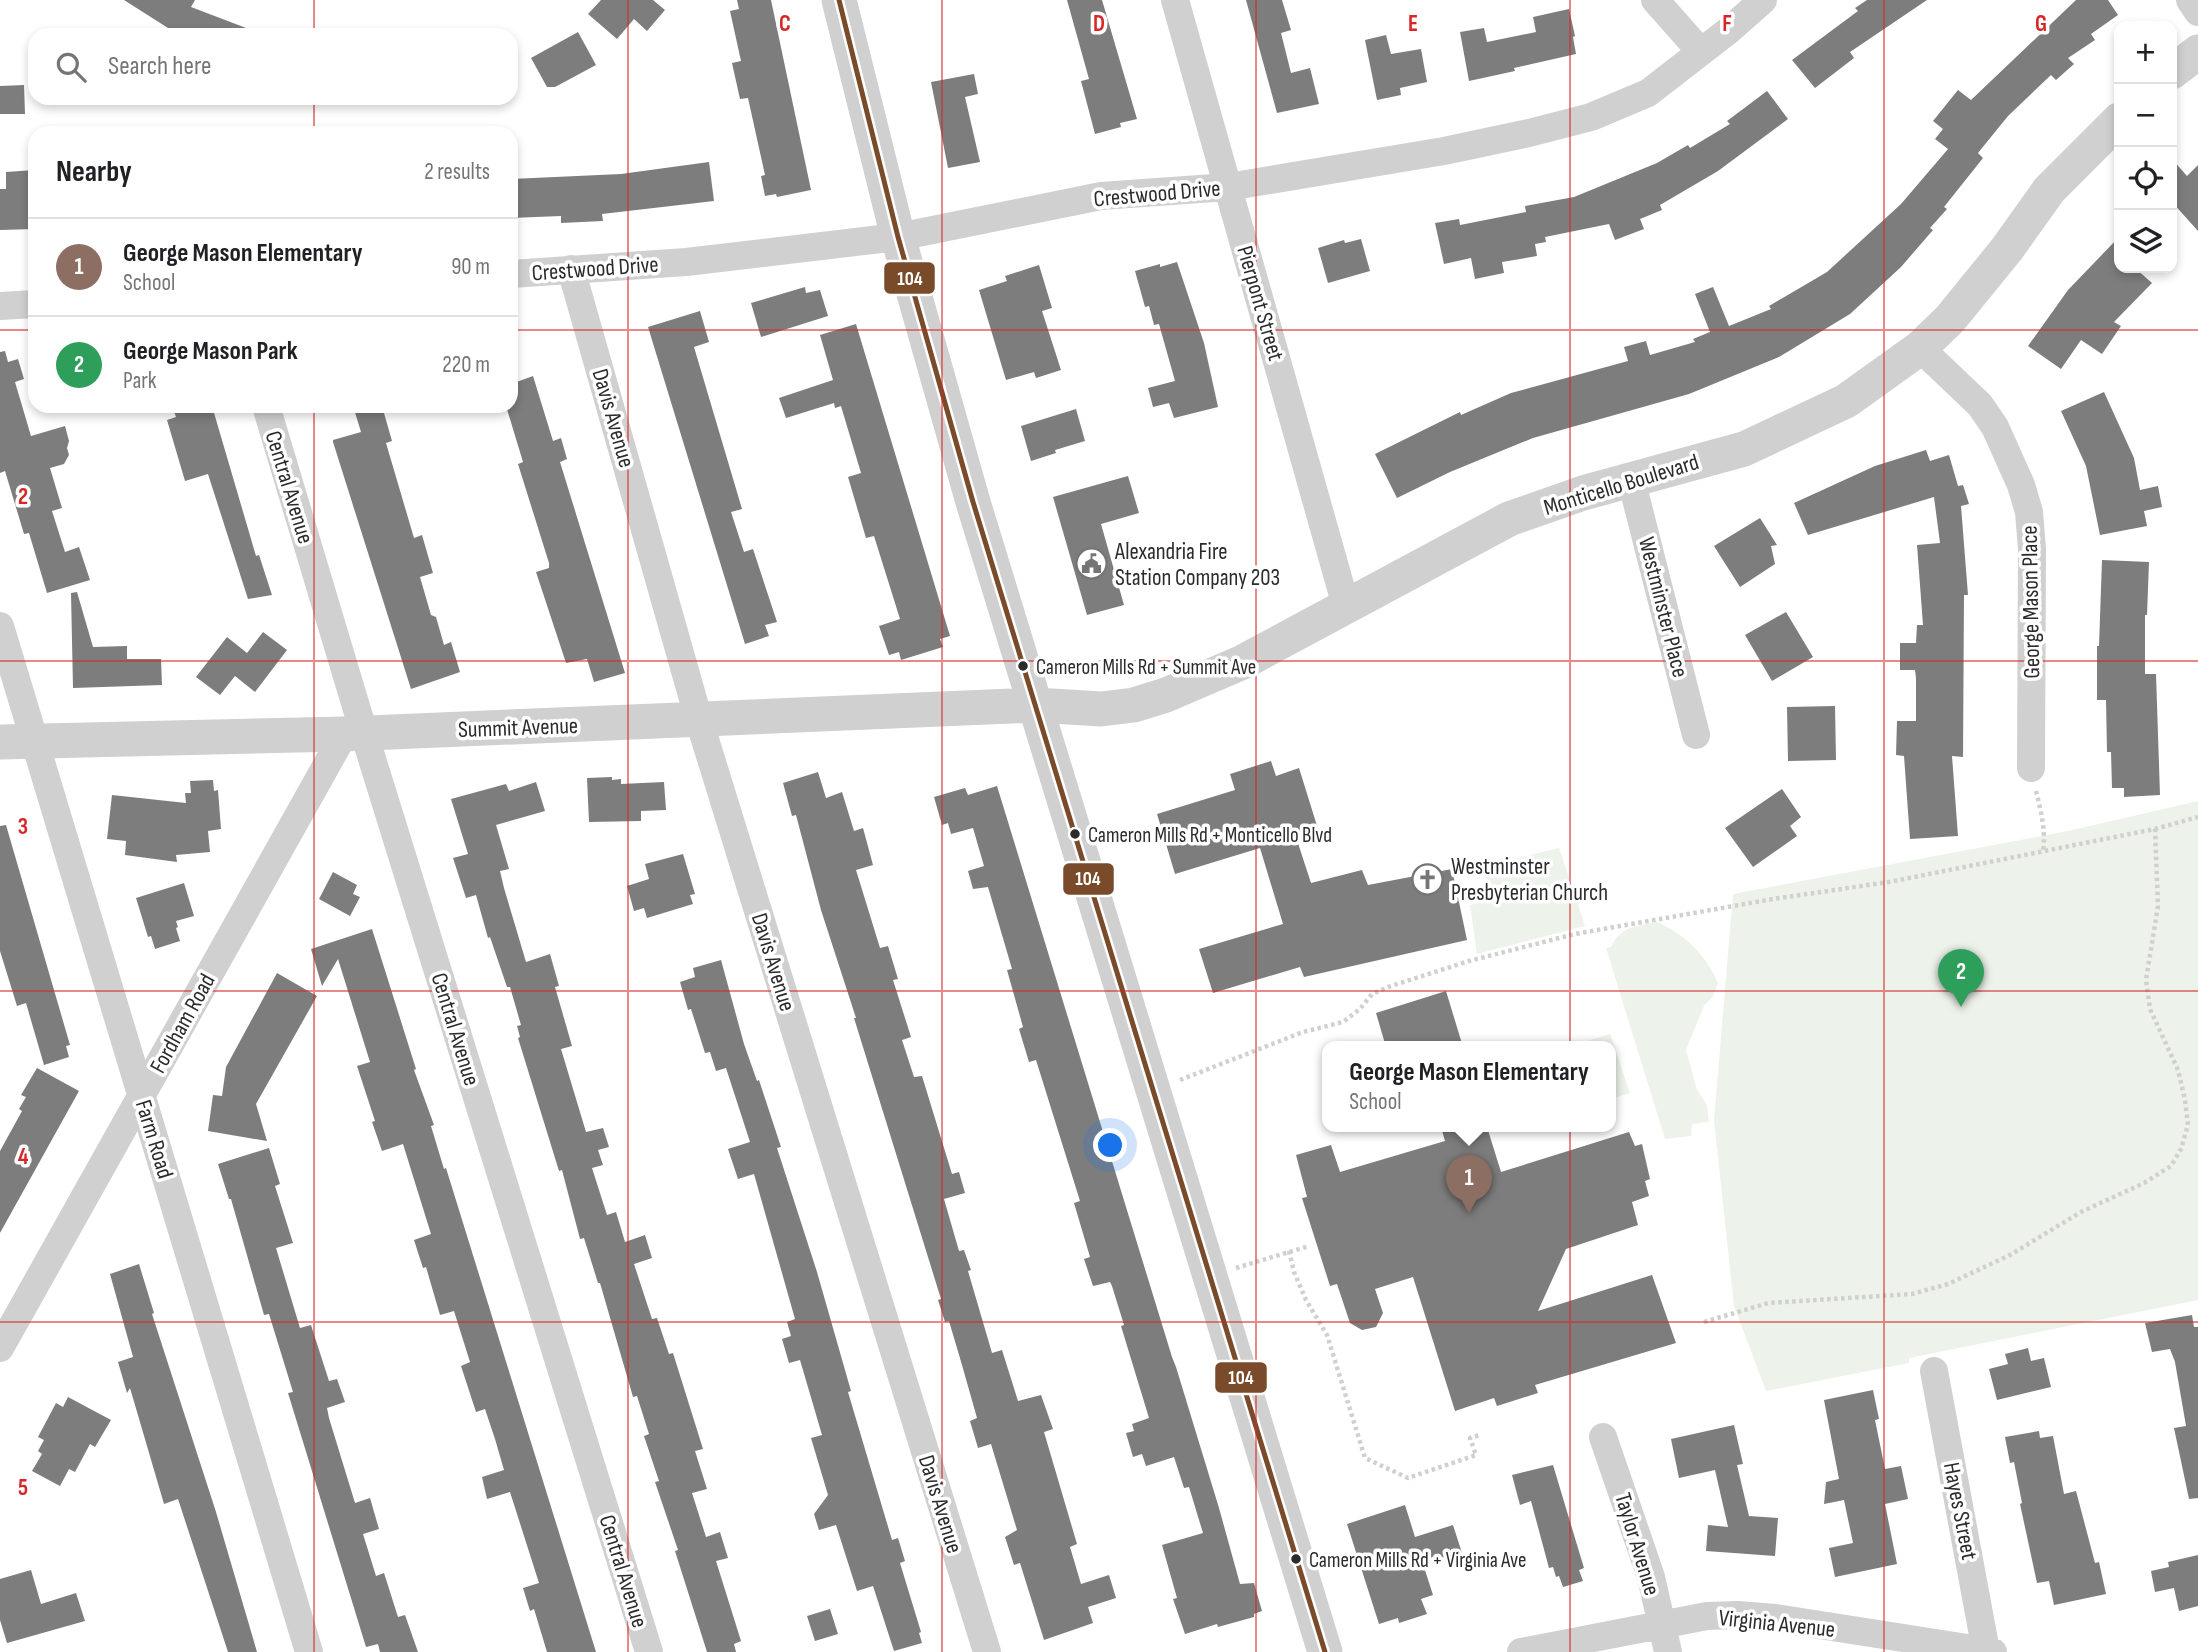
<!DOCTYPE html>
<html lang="en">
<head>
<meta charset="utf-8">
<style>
  body { margin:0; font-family:"Sofia Sans Condensed",sans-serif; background:#f2f2f2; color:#202124 }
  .controls { position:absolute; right:21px; top:21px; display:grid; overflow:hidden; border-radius:14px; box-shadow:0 4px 10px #0003 }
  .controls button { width:63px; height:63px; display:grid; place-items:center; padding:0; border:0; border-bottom:2px solid #e0e0e0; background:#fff; color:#202124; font:35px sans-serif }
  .you { position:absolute; left:1111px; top:1146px; width:24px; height:24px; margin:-18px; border:5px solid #fff; border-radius:50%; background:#1a73e8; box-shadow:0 0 0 10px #1a73e833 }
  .badge { display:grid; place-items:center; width:46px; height:46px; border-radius:50%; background:#0f766e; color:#fff; font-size:23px; font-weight:700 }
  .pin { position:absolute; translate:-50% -58px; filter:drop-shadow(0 2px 4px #0008) }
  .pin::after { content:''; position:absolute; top:37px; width:24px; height:21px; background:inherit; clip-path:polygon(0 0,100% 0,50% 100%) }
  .popup { position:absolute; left:1322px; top:1041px; width:294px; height:91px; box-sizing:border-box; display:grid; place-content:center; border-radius:14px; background:#fff; filter:drop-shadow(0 2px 5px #0005); font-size:23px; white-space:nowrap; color:#757577 }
  .popup b { font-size:26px; color:#202124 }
  .popup::after { content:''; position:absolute; left:50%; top:100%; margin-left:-14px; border:14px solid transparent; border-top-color:#fff }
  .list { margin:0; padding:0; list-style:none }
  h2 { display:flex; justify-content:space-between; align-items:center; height:91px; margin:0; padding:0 28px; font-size:30px }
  h2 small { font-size:23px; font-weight:400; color:#757577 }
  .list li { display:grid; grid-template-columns:46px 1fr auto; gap:21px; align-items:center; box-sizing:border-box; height:98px; padding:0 28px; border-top:2px solid #e0e0e0 }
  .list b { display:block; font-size:26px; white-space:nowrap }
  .list p { margin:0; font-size:23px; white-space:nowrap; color:#757577 }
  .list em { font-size:23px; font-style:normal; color:#757577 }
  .icon { flex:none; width:38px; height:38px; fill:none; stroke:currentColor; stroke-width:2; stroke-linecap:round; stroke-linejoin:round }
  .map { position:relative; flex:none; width:2198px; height:1652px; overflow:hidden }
  .search { position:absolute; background:#fff; box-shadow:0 4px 10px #0003; left:28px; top:28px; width:490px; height:77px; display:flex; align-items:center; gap:18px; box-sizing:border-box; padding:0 24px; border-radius:21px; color:#757577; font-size:26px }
  .panel { position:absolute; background:#fff; box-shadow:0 4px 10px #0003; left:28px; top:126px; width:490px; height:287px; border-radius:21px }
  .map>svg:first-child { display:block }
  .green { fill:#edf3ea }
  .building { fill:#7d7d7d }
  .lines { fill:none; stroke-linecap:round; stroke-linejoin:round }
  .path { stroke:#d0d0d0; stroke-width:4.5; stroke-dasharray:3.5 3.5; stroke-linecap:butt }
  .minor { stroke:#d0d0d0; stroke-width:28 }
  .tertiary { stroke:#d0d0d0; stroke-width:35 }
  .bus-1-casing { stroke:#fff; stroke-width:10 }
  .bus-1 { stroke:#7a4b2a; stroke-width:5 }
  .grid { fill:none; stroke:#d62828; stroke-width:2; stroke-opacity:0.55 }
  .bus-dot { fill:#2b2b2b; stroke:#fff; stroke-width:2.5 }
  .labels { text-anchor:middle; stroke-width:7; stroke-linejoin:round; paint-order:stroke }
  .bus-label { font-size:21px; fill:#2b2b2b; stroke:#fff; text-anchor:start }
  .street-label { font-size:23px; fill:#2b2b2b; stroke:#fff }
  .poi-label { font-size:23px; fill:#2b2b2b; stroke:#fff; text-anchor:start }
  .grid-label { font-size:23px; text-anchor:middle; font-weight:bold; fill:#d62828; stroke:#fff; stroke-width:7; stroke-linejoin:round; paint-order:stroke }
  .line-badge { stroke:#fff; stroke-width:2.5 }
  .badge-label { font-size:19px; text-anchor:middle; font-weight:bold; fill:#fff }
</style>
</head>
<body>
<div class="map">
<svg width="2198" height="1652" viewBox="0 0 2198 1652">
  <rect width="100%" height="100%" fill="#fff"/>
  <path class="green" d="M2198 801V1300L1909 1358V1363L1766 1391 1734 1306 1714 1120 1733 894 2068 831Z
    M1559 848 1585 926 1477 954 1470 905 1491 900 1484 866Z
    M1657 922C1686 935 1705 954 1718 983L1713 996 1704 1006 1686 1050 1697 1090 1707 1105 1709 1122 1692 1124 1691 1136 1665 1139 1606 948 1611 947C1622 925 1635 927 1657 922Z
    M1610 1034 1630 1093 1611 1099V1047H1567Z"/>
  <path class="building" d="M124 0H195L191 7 259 33V35H179Z
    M601 0H653L665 10 647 31 634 19 617 39 588 14Z
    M737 0H771L811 190 777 197 776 194 765 196 761 176 765 175 748 98 740 99 732 63 741 61 730 11 739 9Z
    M1067 0H1102L1137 119 1120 123 1121 127 1095 134 1081 81 1089 79Z
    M1246 0H1282L1291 30 1281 33 1291 73 1310 68 1319 104 1277 113Z
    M1867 0H1927L1850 52 1854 58 1815 88 1792 60 1858 11 1855 8Z
    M2076 0H2108L2118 15 2091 34 2095 40 2068 58 2074 64 2056 80 2051 75 2008 116 1978 153 1983 158 1944 207 1947 209 1930 228 1933 230 1901 267 1850 314 1779 357 1689 394 1533 438 1450 472 1397 498 1375 454 1460 412 1461 415 1511 393 1628 361 1624 347 1646 341 1650 355 1695 342 1693 339 1710 332 1695 294 1713 287 1729 326 1771 309 1769 306 1827 272 1901 204 1948 149 1935 139 1943 129 1933 121 1958 90 1971 100Z
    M1569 9 1575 36 1573 37 1576 54 1514 68 1515 71 1469 81 1460 32 1484 28 1487 42 1536 32 1533 17Z
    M578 32 596 65 555 87H547L531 58Z
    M1386 35 1391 54 1421 49 1427 82 1400 88 1401 95 1377 100 1365 40Z
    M974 74 978 94 965 97 980 162 948 168 931 82Z
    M24 85 25 114H0V86Z
    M1767 91 1788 119 1718 171 1660 205 1662 210 1640 219 1644 229 1615 240 1609 224 1545 237 1546 242 1535 244 1537 256 1502 262 1504 273 1475 279 1471 258 1444 264 1435 223 1459 219 1460 225 1526 212 1525 206 1574 197 1657 163 1688 145 1690 148 1730 124 1727 121Z
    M2172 159 2187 176 2198 165V231L2172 202Z
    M709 162 714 201 602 214 603 221 561 223V216L511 218V179L621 174Z
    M35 170V229L0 230V189H6V172Z
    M2119 237V268H2135L2152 283 2114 322 2121 326 2102 354 2081 340 2061 369 2028 346 2068 290Z
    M1361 239 1370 271 1328 283 1318 248 1344 240 1345 243Z
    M1177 262 1204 343 1218 407 1174 418 1169 403 1153 407 1148 388 1175 381 1159 324 1154 325 1149 306 1145 307 1135 271 1160 264V267Z
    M1039 265 1052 308 1042 311 1061 370 1036 378 1034 372 1006 380 979 290 1007 281 1005 276Z
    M805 287 806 293 820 290 828 316 761 337 751 303Z
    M700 311 709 342 694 347 742 509 731 512 744 552 753 549 777 622 765 625 769 636 745 644 648 327Z
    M856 324 950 636 940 639 943 647 901 660 899 652 889 655 879 626 900 619 874 536 866 538 848 477 861 473 841 406 835 408 834 403 786 418 779 398 833 380 820 335Z
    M5 351 8 362 18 359 24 379 15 382 31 436 65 426 69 441 67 448 69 455 64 464 50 468 62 508 52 511 65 552 79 547 90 580 47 593 29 533 24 534 5 471 0 473V352Z
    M533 376 553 441 561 438 567 459 560 462 625 673 594 682 587 659 566 663 536 572 549 568V563L518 464 523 462 506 406H511V384Z
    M2104 392 2134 458 2140 490 2158 486 2162 507 2144 511 2147 526 2100 535 2086 466 2061 411Z
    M172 406H212L256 556 259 555 272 595 248 599 208 474 185 481 167 420 176 417Z
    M353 406H382L392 441 386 443 414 538 422 535 433 573 420 577 431 615 436 617 444 645 451 642 460 672 411 689 333 442V440L361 432Z
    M1076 409 1085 441 1055 450 1056 453 1031 461 1021 426Z
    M1926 450 1930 461 1949 455 1958 486 1963 485 1969 504 1961 506 1968 595H1964L1963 757 1952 756 1958 836 1910 839 1904 756 1896 755 1897 721H1916V678L1915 670H1900V643H1916L1917 625H1923L1917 545 1940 543 1934 497 1808 535 1794 503 1875 466Z
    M1128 476 1139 513 1101 524 1124 605 1087 615 1053 497Z
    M1760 518 1777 545 1771 546 1775 564 1740 587 1714 546Z
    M2102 560 2149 562 2147 615H2145V674H2156L2160 795 2124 797V788H2112L2111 752H2107L2106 700H2097V646H2099Z
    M77 592 93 647 127 646V659H161L162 685 73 688 71 593Z
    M1786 612 1813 657 1772 681 1745 635Z
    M263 632 287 650 255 692 235 676 220 695 196 677 227 637 247 653Z
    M1835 706 1836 760 1788 761 1787 707Z
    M1271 761 1276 776 1299 768 1318 829 1295 834 1311 883 1362 870 1368 885 1452 869 1467 940 1304 977 1300 967 1213 993 1199 949 1283 924 1260 848 1175 874 1157 814 1235 790 1230 774Z
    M818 772 826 798 842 792 854 831 863 828 873 865 856 870 880 948 888 946 898 979 893 980 911 1037 902 1040 914 1077 922 1076 952 1174 959 1172 965 1193 944 1199 959 1251 964 1250 971 1270 968 1271 992 1353 1002 1350 1018 1401 1041 1395 1053 1429 1044 1432 1077 1544 1070 1547 1081 1584 1109 1575 1116 1598 1088 1607 1093 1623 1044 1640 1020 1563 1014 1565 1005 1537 1017 1530 991 1444 978 1448 970 1421 977 1418 962 1365 949 1321 945 1322 938 1300 941 1299 854 1018H856L821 910 796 815 792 816 783 783Z
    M612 777V780L621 779V784L664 782 666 810 641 811V821L589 822 587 778Z
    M213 780 214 791 218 790 221 829 208 831 210 852 176 855 177 862 125 855 126 841 107 839 112 795 186 803 185 793H191L190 781Z
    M536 782 545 811 496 825 509 869 500 871 504 888 526 962 550 954 559 986 555 987 572 1046 561 1049 586 1132 603 1128 609 1147 598 1150 603 1165 592 1168 607 1215 616 1212 625 1242 645 1235 652 1258 634 1264 652 1319 657 1318 669 1354 673 1353 703 1449 695 1451 707 1489 692 1493 706 1537 720 1532 728 1558 716 1561 741 1641 734 1644 736 1652H707L675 1551 678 1550 655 1482 659 1481 644 1436 649 1434 637 1396 633 1397 600 1283H598L584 1238 580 1239 562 1170 559 1171 518 1038 520 1037 517 1026 521 1025 510 987H507L490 937 488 938 476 895 466 898 453 858 468 854 451 799 506 784 509 791Z
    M997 786 1172 1357 1176 1367 1219 1508 1240 1584 1254 1583 1262 1611 1254 1614V1617L1218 1627 1217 1624 1185 1634 1173 1599 1177 1598 1162 1545 1203 1533 1189 1487 1184 1488 1174 1457 1146 1466 1142 1454 1133 1457 1126 1433 1134 1431 1132 1424 1149 1418 1121 1326 1124 1325 1112 1286 1110 1282 1093 1286 1084 1259 1090 1257 1074 1203 1080 1201 1036 1060 1029 1062 1019 1029 1023 1027 1007 970 1012 969 988 887 973 889 968 871 984 866 973 828 951 834 948 823 942 825 934 797 965 788 968 795Z
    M1782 789 1801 817 1790 826 1797 836 1753 867 1725 828Z
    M6 825 70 1045 66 1046 69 1057 44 1065 26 1003 17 1006 0 951V826Z
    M683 854 695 894 690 895 693 904 647 918 644 908 634 911 627 886 649 879 645 864Z
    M333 872 357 885 353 894 360 897 350 916 319 899Z
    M184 883 194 916 176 921 178 927 176 928 180 941 155 949 151 936 148 937 136 898Z
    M372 929 416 1069 414 1070 434 1125 431 1126 444 1169 446 1168 596 1652H547L534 1609 530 1611 523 1588 539 1583 510 1492 487 1499 482 1477 504 1470 495 1439 485 1409 476 1412 461 1366 470 1362 454 1311 440 1315 426 1267 423 1268 414 1240 431 1234 403 1144 382 1151 372 1122 375 1121 357 1066 370 1062 338 959 322 986 311 949Z
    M721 960 744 1044 757 1081 759 1080 781 1147 777 1148 817 1272 851 1391 848 1392 892 1540 898 1538 905 1561 900 1563 921 1632 919 1633 922 1643 894 1651 873 1586 857 1591 836 1525 819 1530 814 1514 828 1495 811 1438 822 1435 800 1360 789 1363 782 1339 791 1336 787 1322 795 1319 754 1174 738 1179 728 1149 750 1142 726 1068 716 1071 710 1052 705 1053 691 1009 688 1010 680 982 695 977 693 968Z
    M277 973 317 996 256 1104 267 1141 208 1131 213 1095 222 1096 226 1067Z
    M1446 991 1463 1047H1386L1376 1013Z
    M37 1068 79 1091 0 1233V1151L22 1111 19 1109 26 1097 21 1095Z
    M1441 1127H1487L1501 1172 1629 1132 1635 1146 1642 1144 1650 1179 1645 1181 1649 1196 1632 1202 1638 1225 1566 1249 1538 1311 1652 1275 1676 1343 1535 1385 1538 1393 1497 1406 1494 1398 1455 1411 1413 1277 1375 1289 1383 1313 1376 1327 1362 1330 1350 1323 1337 1284 1330 1286 1302 1198 1307 1197 1296 1155 1331 1145 1340 1172 1445 1141Z
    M269 1148 280 1184 275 1186 293 1243 276 1248 300 1328 311 1325 329 1381 337 1379 345 1402 327 1408 329 1418 355 1503 370 1498 379 1529 363 1534 376 1576 384 1573 398 1617 405 1615 418 1652H380L378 1644 366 1647 288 1393 293 1392 269 1314 264 1315 231 1199H229L218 1164Z
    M139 1264 154 1313 152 1314 216 1512 257 1652H228L178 1499 164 1504 130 1388 127 1393 118 1362 133 1357 110 1274Z
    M2192 1315 2194 1327H2198V1498L2189 1499 2174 1428 2186 1426 2175 1362 2170 1349 2152 1352 2145 1323Z
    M2028 1348 2031 1361 2044 1358 2051 1387 1997 1400 1989 1369 2008 1364 2005 1354Z
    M1873 1390 1879 1419 1875 1420 1885 1469 1901 1466 1908 1499 1885 1504 1897 1564 1835 1577 1829 1548 1853 1543 1844 1500 1824 1504 1826 1482 1839 1479 1824 1400Z
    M68 1397 111 1420 95 1447 90 1444 75 1472 69 1469 60 1486 32 1471 42 1454 38 1451 44 1440 38 1437 56 1403 63 1407Z
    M1734 1425 1743 1464 1737 1465 1749 1516 1778 1518 1775 1556 1706 1551 1708 1525 1728 1527 1715 1470 1679 1478 1671 1439Z
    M2039 1431 2040 1438 2053 1436 2064 1494 2076 1491 2095 1563 2099 1562 2106 1594 2054 1605 2049 1581 2037 1583 2020 1504 2022 1503 2014 1462 2010 1463 2005 1437Z
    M1553 1465 1584 1568 1579 1570 1583 1581 1563 1587 1559 1576 1556 1577 1553 1567 1549 1568 1531 1501 1520 1505 1512 1475Z
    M1405 1505 1415 1537 1453 1525 1462 1553 1423 1564 1433 1595 1421 1599 1427 1614 1399 1623 1398 1618 1379 1624 1347 1524Z
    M2198 1555V1606L2179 1611 2174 1588 2155 1592 2151 1571 2169 1567 2168 1562Z
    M31 1570 41 1604 76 1593 85 1621 7 1643 0 1620V1579Z
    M830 1609 838 1634 815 1641 807 1616Z"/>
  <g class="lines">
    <path class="path" d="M2036 791C2041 811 2046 831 2043 852
      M1180 1080 1303 1032 1343 1022 1360 1009 1372 994 1388 987 1469 961 1575 934 1773 899 1889 882 2155 829 2198 817
      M1289 1251 1294 1272 1306 1300 1327 1335 1365 1458 1408 1478 1476 1455 1470 1438 1480 1435
      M1236 1268 1309 1246
      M1704 1322 1768 1303 1912 1294 1948 1284 2010 1255 2081 1212 2144 1183 2171 1166 2181 1149 2188 1125 2185 1100 2178 1070 2150 1009 2146 980 2158 906 2155 829"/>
    <path class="minor" d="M1175 0 1346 606
      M1655 0 1701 52
      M2190 0 2198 12
      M571 269 699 720 987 1652
      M511 274 686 262 898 237 1101 196 1228 187 1444 151 1529 133 1591 117 1648 93 1728 31 1763 0
      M0 306 35 304
      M1920 348 1980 405 1995 427 2021 485 2029 512 2032 549 2031 768
      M266 406 364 733 649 1652
      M1631 479 1696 735
      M0 626 309 1652
      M0 1348 344 734
      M1934 1371 1986 1651
      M1603 1437 1651 1577 1668 1652
      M1521 1652 1707 1616 1738 1615 1775 1618 1993 1652"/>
    <path class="tertiary" d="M839 0 898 237 973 502 1325 1652
      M2172 72 2198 52
      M0 742 344 734 1036 705 1101 709 1134 705 1166 695 1243 662 1509 519 1583 493 1744 449 1846 401 1920 348 1950 319 2007 249 2049 190 2119 120"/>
    <defs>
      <path id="bus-1" d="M839 0 898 237 973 502 1325 1652"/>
    </defs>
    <use href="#bus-1" class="bus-1-casing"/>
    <use href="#bus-1" class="bus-1"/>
  </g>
  <path class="grid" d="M314 0V35M628 0V1652M942 0V1652M1256 0V1652M1570 0V1652M1884 0V1652M314 98V133M0 330H35M511 330H2198M314 406V1652M0 661H2198M0 991H2198M0 1322H2198"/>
  <defs>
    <symbol id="civic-ring" viewBox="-11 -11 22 22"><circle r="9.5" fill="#fff" stroke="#757575" stroke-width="1.5"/><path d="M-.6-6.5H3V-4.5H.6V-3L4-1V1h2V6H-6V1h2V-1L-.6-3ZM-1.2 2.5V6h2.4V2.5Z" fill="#757575"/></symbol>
    <symbol id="church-ring" viewBox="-11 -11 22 22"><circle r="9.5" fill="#fff" stroke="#757575" stroke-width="1.5"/><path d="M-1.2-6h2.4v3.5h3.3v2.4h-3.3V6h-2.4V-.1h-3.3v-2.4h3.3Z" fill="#757575"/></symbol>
  </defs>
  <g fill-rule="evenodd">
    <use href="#civic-ring" x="1074" y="546" width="35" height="35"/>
    <use href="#church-ring" x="1410" y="862" width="35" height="35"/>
  </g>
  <g class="bus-dot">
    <circle cx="1023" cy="666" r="6"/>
    <circle cx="1075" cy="834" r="6"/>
    <circle cx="1296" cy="1559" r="6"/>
  </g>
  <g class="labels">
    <g class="bus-label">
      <text x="1036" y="674">Cameron Mills Rd + Summit Ave</text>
      <text x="1088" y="842">Cameron Mills Rd + Monticello Blvd</text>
      <text x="1309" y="1567">Cameron Mills Rd + Virginia Ave</text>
    </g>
    <g class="street-label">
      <text transform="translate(1157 193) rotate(-5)" y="8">Crestwood Drive</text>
      <text transform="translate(595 268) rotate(-4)" y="8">Crestwood Drive</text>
      <text transform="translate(1261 303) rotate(74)" y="8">Pierpont Street</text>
      <text transform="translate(614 418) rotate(74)" y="8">Davis Avenue</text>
      <text transform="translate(1621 484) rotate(-17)" y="8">Monticello Boulevard</text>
      <text transform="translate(290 487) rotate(73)" y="8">Central Avenue</text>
      <text transform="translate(2030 602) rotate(-91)" y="8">George Mason Place</text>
      <text transform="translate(1664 607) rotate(76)" y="8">Westminster Place</text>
      <text transform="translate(518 727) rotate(-2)" y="8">Summit Avenue</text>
      <text transform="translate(774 962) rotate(73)" y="8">Davis Avenue</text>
      <text transform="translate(182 1023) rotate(-61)" y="8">Fordham Road</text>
      <text transform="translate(456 1029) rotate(73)" y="8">Central Avenue</text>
      <text transform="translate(155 1139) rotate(73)" y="8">Farm Road</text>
      <text transform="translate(941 1504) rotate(73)" y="8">Davis Avenue</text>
      <text transform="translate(1961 1511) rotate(79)" y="8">Hayes Street</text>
      <text transform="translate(1638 1544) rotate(73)" y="8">Taylor Avenue</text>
      <text transform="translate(624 1571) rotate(73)" y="8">Central Avenue</text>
      <text transform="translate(1777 1623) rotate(6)" y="8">Virginia Avenue</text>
    </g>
    <g class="poi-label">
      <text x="1115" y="559">Alexandria Fire<tspan x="1115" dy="26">Station Company 203</tspan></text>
      <text x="1451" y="874">Westminster<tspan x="1451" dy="26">Presbyterian Church</tspan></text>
    </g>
  </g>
  <g class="grid-label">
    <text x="785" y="31">C</text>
    <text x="1099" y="31">D</text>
    <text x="1413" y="31">E</text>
    <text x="1727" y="31">F</text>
    <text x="2041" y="31">G</text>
    <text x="23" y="504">2</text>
    <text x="23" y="834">3</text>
    <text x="23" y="1164">4</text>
    <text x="23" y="1495">5</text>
  </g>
  <g class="line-badge">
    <rect x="883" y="261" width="53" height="34" rx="7" fill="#7a4b2a"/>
    <rect x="1062" y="862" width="53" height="34" rx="7" fill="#7a4b2a"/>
    <rect x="1214" y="1361" width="54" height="33" rx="7" fill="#7a4b2a"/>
  </g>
  <g class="badge-label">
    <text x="910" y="285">104</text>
    <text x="1088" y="885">104</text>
    <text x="1241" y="1384">104</text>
  </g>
</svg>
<div class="controls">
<button>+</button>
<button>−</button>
<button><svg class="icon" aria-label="locate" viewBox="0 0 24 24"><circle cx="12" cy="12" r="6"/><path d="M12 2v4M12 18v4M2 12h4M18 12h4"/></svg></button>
<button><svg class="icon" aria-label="layers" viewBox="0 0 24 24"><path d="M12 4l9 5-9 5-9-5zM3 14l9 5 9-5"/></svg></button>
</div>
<div class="you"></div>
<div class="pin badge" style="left:1469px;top:1213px;background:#8d6e63">1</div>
<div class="popup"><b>George Mason Elementary</b>School</div>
<div class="pin badge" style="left:1961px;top:1007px;background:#2e9e5b">2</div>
<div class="search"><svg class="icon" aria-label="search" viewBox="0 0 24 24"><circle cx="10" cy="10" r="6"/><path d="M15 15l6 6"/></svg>Search here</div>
<section class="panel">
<h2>Nearby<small>2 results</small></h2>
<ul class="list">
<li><span class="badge" style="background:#8d6e63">1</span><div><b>George Mason Elementary</b><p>School</p></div><em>90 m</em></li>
<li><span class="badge" style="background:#2e9e5b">2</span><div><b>George Mason Park</b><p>Park</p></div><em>220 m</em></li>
</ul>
</section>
</div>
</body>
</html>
